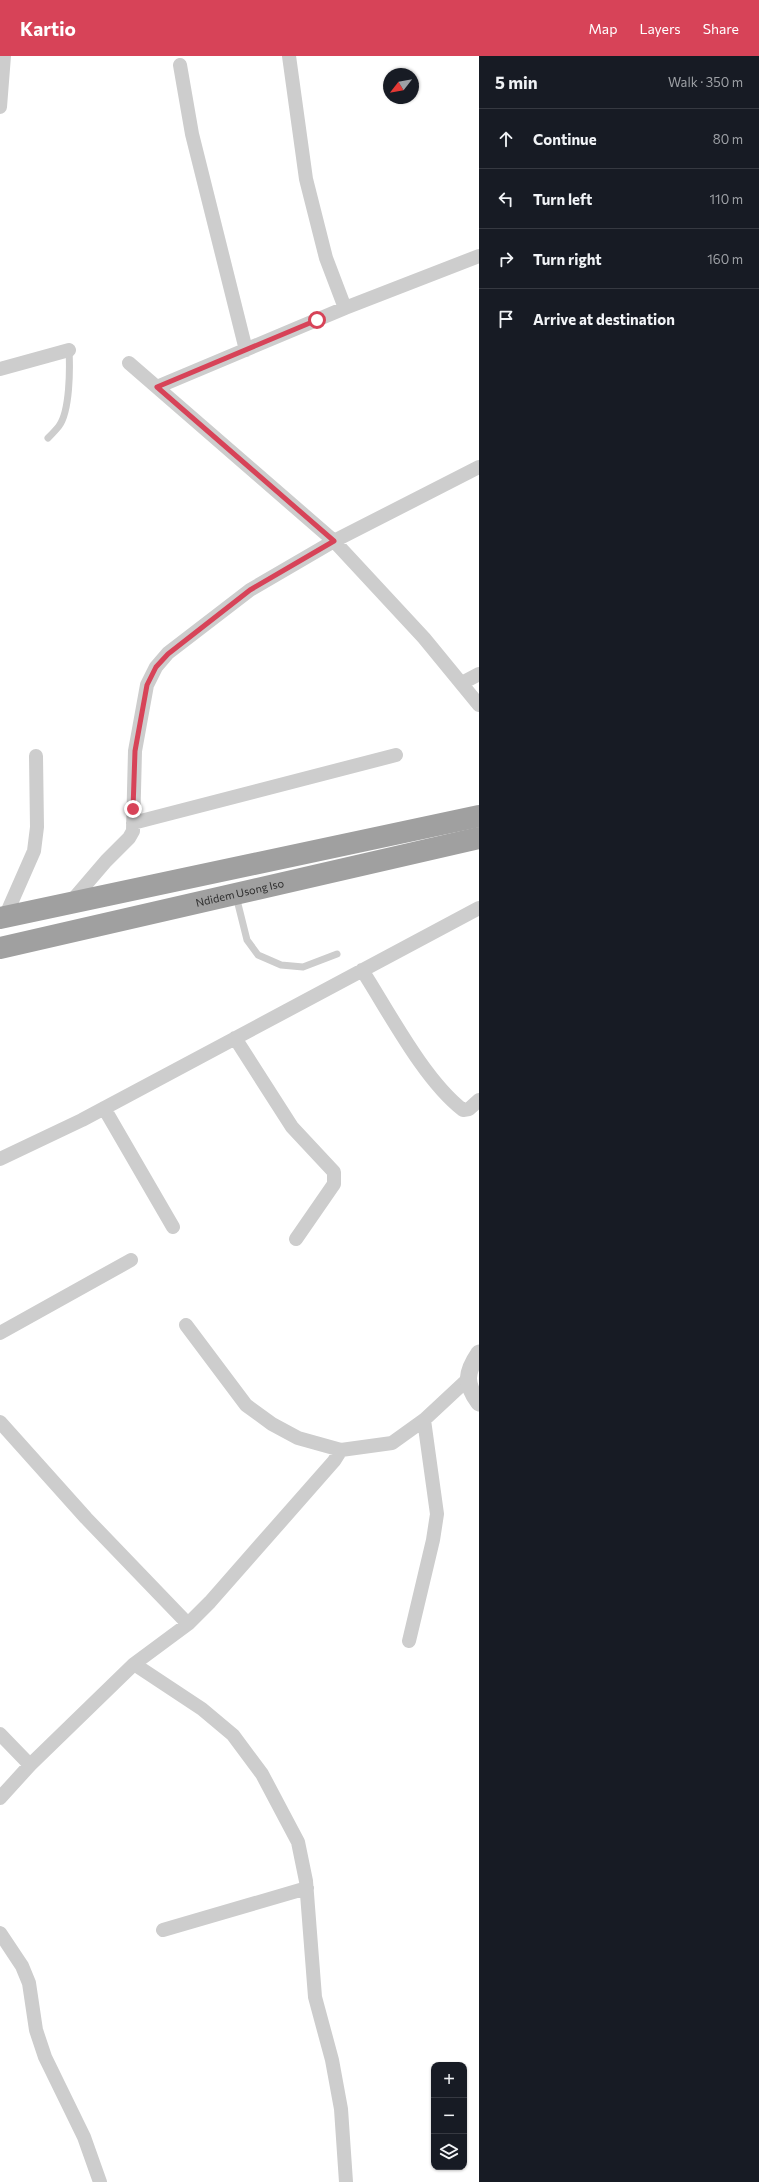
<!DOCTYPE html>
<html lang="en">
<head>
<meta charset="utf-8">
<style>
  body { margin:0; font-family:Commissioner,sans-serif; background:#20242c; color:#f1f3f6 }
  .controls { position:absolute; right:12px; bottom:12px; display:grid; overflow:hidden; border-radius:8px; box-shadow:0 1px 3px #0004 }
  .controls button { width:36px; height:36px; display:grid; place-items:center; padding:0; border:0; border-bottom:1px solid #363941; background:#171b24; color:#f1f3f6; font:20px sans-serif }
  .compass { position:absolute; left:383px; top:12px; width:36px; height:36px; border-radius:50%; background:#171b24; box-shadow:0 1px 3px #0004; rotate:239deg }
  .stop { position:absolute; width:12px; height:12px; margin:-9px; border:3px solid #d74358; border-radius:50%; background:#fff }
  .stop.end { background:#d74358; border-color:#fff; box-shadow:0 1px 4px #0008 }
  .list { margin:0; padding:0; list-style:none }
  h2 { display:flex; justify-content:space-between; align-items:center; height:52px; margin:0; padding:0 16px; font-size:17px }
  h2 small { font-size:13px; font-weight:400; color:#9ea1a6 }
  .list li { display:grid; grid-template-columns:26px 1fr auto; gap:12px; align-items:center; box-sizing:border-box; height:60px; padding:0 16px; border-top:1px solid #363941 }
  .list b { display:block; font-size:15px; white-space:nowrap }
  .list em { font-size:13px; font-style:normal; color:#9ea1a6 }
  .icon { flex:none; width:22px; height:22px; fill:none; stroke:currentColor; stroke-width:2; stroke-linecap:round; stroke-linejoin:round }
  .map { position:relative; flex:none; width:479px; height:2126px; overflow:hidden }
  header { display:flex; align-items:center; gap:24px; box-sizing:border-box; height:56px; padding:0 20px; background:#d74358; color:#fff }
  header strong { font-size:19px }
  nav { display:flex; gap:22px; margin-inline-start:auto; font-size:14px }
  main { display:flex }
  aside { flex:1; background:#171b24 }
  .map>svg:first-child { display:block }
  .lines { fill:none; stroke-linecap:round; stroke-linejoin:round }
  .service { stroke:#cdcdcd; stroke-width:7 }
  .minor { stroke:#cdcdcd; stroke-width:14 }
  .tertiary { stroke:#cdcdcd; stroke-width:17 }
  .trunk { stroke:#a0a0a0; stroke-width:22 }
  .route { stroke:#d74358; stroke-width:5 }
  .labels { text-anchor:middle; stroke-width:4; stroke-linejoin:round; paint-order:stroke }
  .street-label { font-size:11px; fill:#303030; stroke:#fff }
</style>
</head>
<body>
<header>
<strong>Kartio</strong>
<nav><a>Map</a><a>Layers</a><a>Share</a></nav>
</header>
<main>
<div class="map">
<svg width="479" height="2126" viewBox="0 0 479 2126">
  <rect width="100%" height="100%" fill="#fff"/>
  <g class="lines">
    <path class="service" d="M48 382C52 378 56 374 59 370 70 355 70 313 69 294
      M236 840 247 884 258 899 281 909 303 911 337 898"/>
    <path class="minor" d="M289 0 306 123 326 202 345 252
      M180 9 192 78 246 294
      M0 51 4 0
      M129 307 334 485 424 582 479 649
      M0 313 69 294
      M157 331 345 252 479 200
      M462 627 479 618
      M133 767 396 699
      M70 847 106 805 129 782 133 775 135 695 147 629 156 611 168 597 250 534 334 485 479 411
      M5 861 34 795 37 771 36 700
      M362 914C389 956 424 1024 463 1054L469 1053 479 1044
      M235 982 292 1071 334 1116V1128L296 1183
      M104 1052 173 1171
      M0 1103 82 1064 479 852
      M186 1269 246 1349 272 1368 298 1382 341 1394 392 1387 424 1364 468 1323
      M0 1277 131 1204
      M0 1366 86 1462 188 1568
      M409 1585 433 1484 437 1458 424 1364
      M134 1608 202 1653 233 1679 262 1718 298 1786 306 1825 315 1941 332 2004 341 2053 346 2126
      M0 1678 30 1709
      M0 1742 30 1709 134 1608 188 1568 210 1546 334 1405 341 1394
      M163 1874 307 1832
      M0 1877 22 1910 29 1927 36 1974 45 2001 84 2081 100 2126"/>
    <path class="tertiary" d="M479 1297C466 1316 464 1327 479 1347"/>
    <g class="trunk">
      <path d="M0 862 479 760"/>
      <path id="s1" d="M0 892 479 782"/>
    </g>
  </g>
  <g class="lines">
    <path class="route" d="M133 753 135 695 147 629 156 611 168 598 250 534 334 485 157 331 317 264"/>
  </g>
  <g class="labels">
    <g class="street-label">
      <text dy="4" stroke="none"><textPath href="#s1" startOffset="246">Ndidem Usong Iso</textPath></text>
    </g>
  </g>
</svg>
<div class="controls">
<button>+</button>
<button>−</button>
<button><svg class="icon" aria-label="layers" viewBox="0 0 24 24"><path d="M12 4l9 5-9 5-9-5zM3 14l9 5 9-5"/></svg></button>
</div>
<svg class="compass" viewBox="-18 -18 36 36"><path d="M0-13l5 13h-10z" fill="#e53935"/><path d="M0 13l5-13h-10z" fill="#9ea1a6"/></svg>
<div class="stop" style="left:317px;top:264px"></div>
<div class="stop end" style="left:133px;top:753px"></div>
</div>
<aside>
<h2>5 min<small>Walk · 350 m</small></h2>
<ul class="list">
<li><svg class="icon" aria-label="ahead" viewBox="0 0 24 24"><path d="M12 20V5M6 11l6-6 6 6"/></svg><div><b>Continue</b></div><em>80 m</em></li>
<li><svg class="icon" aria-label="left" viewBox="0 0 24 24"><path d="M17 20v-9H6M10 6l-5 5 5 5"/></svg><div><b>Turn left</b></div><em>110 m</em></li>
<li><svg class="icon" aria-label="right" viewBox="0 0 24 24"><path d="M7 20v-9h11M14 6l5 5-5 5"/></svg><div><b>Turn right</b></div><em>160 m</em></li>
<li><svg class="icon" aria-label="arrive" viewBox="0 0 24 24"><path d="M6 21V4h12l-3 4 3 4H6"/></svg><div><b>Arrive at destination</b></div></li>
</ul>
</aside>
</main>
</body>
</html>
